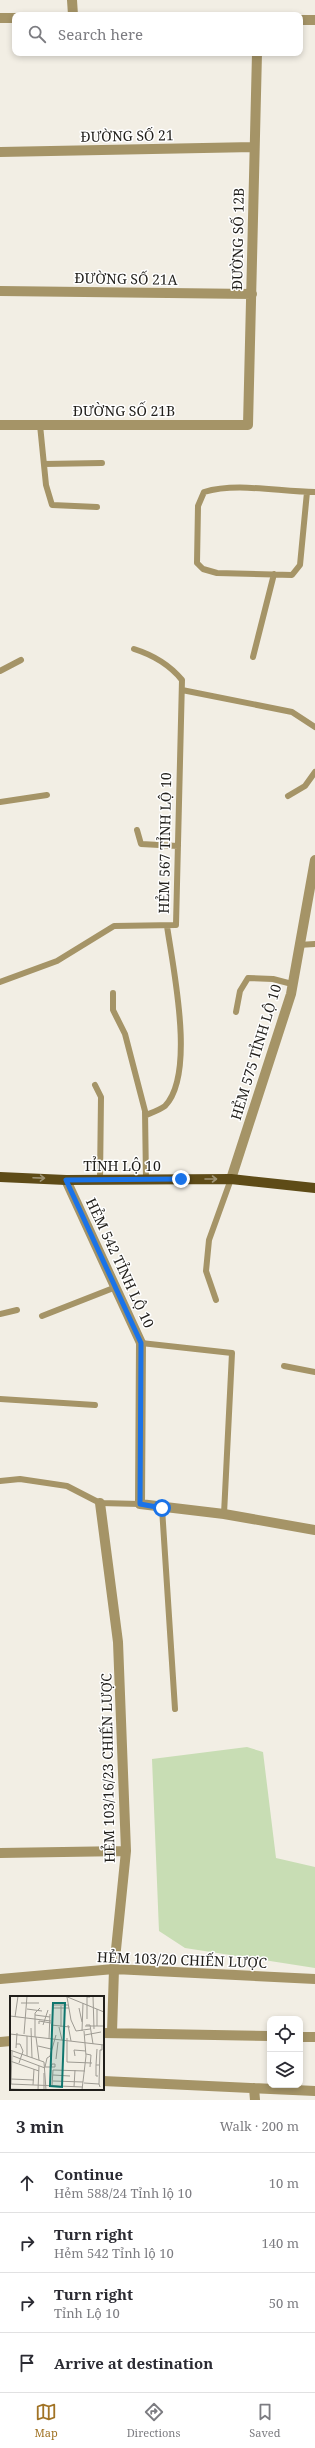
<!DOCTYPE html>
<html lang="en">
<head>
<meta charset="utf-8">
<style>
  body { margin:0; font-family:"Noto Serif",serif; background:#f2f2f3; color:#2b2b33 }
  .controls { position:absolute; right:12px; bottom:12px; display:grid; overflow:hidden; border-radius:8px; box-shadow:0 2px 6px #0003 }
  .controls button { width:36px; height:36px; display:grid; place-items:center; padding:0; border:0; border-bottom:1px solid #e1e1e2; background:#fff; color:#2b2b33; font:20px sans-serif }
  .stop { position:absolute; width:12px; height:12px; margin:-9px; border:3px solid #1a73e8; border-radius:50%; background:#fff }
  .stop.end { background:#1a73e8; border-color:#fff; box-shadow:0 1px 4px #0008 }
  .list { margin:0; padding:0; list-style:none }
  h2 { display:flex; justify-content:space-between; align-items:center; height:52px; margin:0; padding:0 16px; font-size:17px }
  h2 small { font-size:13px; font-weight:400; color:#7c7c81 }
  .list li { display:grid; grid-template-columns:26px 1fr auto; gap:12px; align-items:center; box-sizing:border-box; height:60px; padding:0 16px; border-top:1px solid #e1e1e2 }
  .list b { display:block; font-size:15px; white-space:nowrap }
  .list p { margin:0; font-size:13px; white-space:nowrap; color:#7c7c81 }
  .list em { font-size:13px; font-style:normal; color:#7c7c81 }
  .icon { flex:none; width:22px; height:22px; fill:none; stroke:currentColor; stroke-width:2; stroke-linecap:round; stroke-linejoin:round }
  .map { position:relative; flex:none; width:315px; height:2100px; overflow:hidden }
  .search { position:absolute; background:#fff; box-shadow:0 2px 6px #0003; left:12px; right:12px; top:12px; height:44px; display:flex; align-items:center; gap:10px; box-sizing:border-box; padding:0 14px; border-radius:8px; color:#7c7c81; font-size:15px }
  .sheet { height:292px; background:#fff }
  nav { display:flex; justify-content:space-around; align-items:center; box-sizing:border-box; height:56px; border-top:1px solid #e1e1e2; background:#fff; font-size:11px; color:#7c7c81 }
  nav a { display:grid; justify-items:center; gap:2px }
  nav .on { color:#a17325 }
  .map>svg:first-child { display:block }
  .green { fill:#c8ddb4 }
  .lines { fill:none; stroke-linecap:round; stroke-linejoin:round }
  .service { stroke:#a59467; stroke-width:6 }
  .minor { stroke:#a59467; stroke-width:10 }
  .primary { stroke:#5e4b17; stroke-width:10 }
  .oneway { stroke:#9e9374 }
  .route { stroke:#1a73e8; stroke-width:5 }
  .labels { text-anchor:middle; stroke-width:3; stroke-linejoin:round; paint-order:stroke }
  .street-label { font-size:14px; fill:#201e1a; stroke:#fff }
  .inset-road { fill:none; stroke:#9e9b93; stroke-width:1 }
  .view { fill:#0f766e; fill-opacity:0.15; stroke:#0f766e; stroke-width:2 }
  .inset-edge { fill:none; stroke:#201e1a; stroke-width:2 }
</style>
</head>
<body>
<div class="map">
<svg width="315" height="2100" viewBox="0 0 315 2100">
  <rect width="100%" height="100%" fill="#f2eee4"/>
  <path class="green" d="M247 1747 263 1752 276 1858 315 1867V1968L185 1948 159 1931 152 1759Z"/>
  <g class="lines">
    <path class="service" d="M40 425 46 485 52 505 97 507
      M44 464 102 463
      M307 492 300 565 292 575 217 573 203 569 197 563 198 506 204 492C237 482 280 492 315 492
      M253 657 274 574
      M0 671 21 660
      M182 690 292 712 315 727
      M288 796 305 786 315 772
      M0 802 47 795
      M137 830 141 844 178 846
      M298 945 315 944
      M0 982 57 961 114 926 176 925 182 680C169 664 153 655 134 649
      M113 993V1010L125 1034 145 1111 146 1180
      M236 1012 240 991 248 978 273 979 292 984
      M95 1085 101 1097 100 1180
      M146 1115C151 1113 160 1110 165 1106 196 1074 173 968 167 926
      M216 1300 206 1271 209 1240 231 1179
      M0 1314 17 1310
      M42 1316 116 1287
      M141 1343 232 1353 224 1514
      M284 1366 315 1372
      M0 1399 95 1405
      M0 1481 20 1479 67 1486 100 1503 140 1504
      M162 1508 175 1709"/>
    <path class="minor" d="M72 0 73 15
      M0 18H15
      M300 20H315
      M0 152 254 147
      M0 291 252 294
      M0 425H248L257 53
      M231 1179 291 994 315 860
      M66 1180 141 1343 140 1504 224 1514 315 1530
      M100 1503 118 1642 126 1851 114 1969 112 2032
      M0 1853 126 1851
      M0 1979 114 1969 315 1979
      M103 2033 270 2036
      M300 2037H315
      M0 2042 11 2041
      M103 2081 315 2091
      M254 2088 255 2100"/>
    <path class="primary" d="M0 1177 66 1180 231 1179 315 1188"/>
  </g>
  <defs><path id="oneway-shaft" d="M-6 0H5M1.5-3L5.5 0L1.5 3" fill="none" stroke-width="1.6" stroke-linecap="round" stroke-linejoin="round"/></defs>
  <g class="oneway">
    <use href="#oneway-shaft" transform="translate(39 1178) rotate(2)"/>
    <use href="#oneway-shaft" transform="translate(211 1179)"/>
  </g>
  <g class="lines">
    <path class="route" d="M162 1508 140 1504 141 1343 66 1180 181 1179"/>
  </g>
  <g class="labels">
    <g class="street-label">
      <text transform="translate(127 136) rotate(-1)" y="5">ĐƯỜNG SỐ 21</text>
      <text transform="translate(238 239) rotate(-89)" y="5">ĐƯỜNG SỐ 12B</text>
      <text transform="translate(126 279) rotate(1)" y="5">ĐƯỜNG SỐ 21A</text>
      <text x="124" y="416">ĐƯỜNG SỐ 21B</text>
      <text transform="translate(165 843) rotate(-89)" y="5">HẺM 567 TỈNH LỘ 10</text>
      <text transform="translate(256 1052) rotate(-73)" y="5">HẺM 575 TỈNH LỘ 10</text>
      <text x="122" y="1171">TỈNH LỘ 10</text>
      <text transform="translate(120 1263) rotate(65)" y="5">HẺM 542 TỈNH LỘ 10</text>
      <text transform="translate(108 1768) rotate(-91)" y="5">HẺM 103/16/23 CHIẾN LƯỢC</text>
      <text transform="translate(182 1960) rotate(2)" y="5">HẺM 103/20 CHIẾN LƯỢC</text>
    </g>
  </g>
  <g transform="translate(10 1996)">
    <rect width="94" height="94" fill="#f2eee4"/>
    <path class="inset-road" d="M55 0 94 16M83 0 84 33M57 1 61 24 66 35M11 7H29M43 9H58M43 12H59M69 12 72 26M17 13 32 15M25 19 40 21M0 20 41 25M5 21 8 0M77 23V1H80M29 28V25L41 27M33 29 38 14M41 29 60 31M58 29 61 45M76 29H80L83 48M75 30H94M87 30V13M49 31 52 44M51 31V10M21 32 22 62M66 35 80 33M72 35 73 7M0 38 94 49M14 38 17 0M75 39 91 36M17 40V60M25 41V17L30 12M26 41 29 64M57 42V66L82 67M39 43 40 18M6 48H10L13 55 9 67M28 50 41 53M6 52 7 37M0 54 34 66 36 94M76 58 81 59 80 71M3 60 35 72M40 60 46 39M65 60 64 54 76 55M46 63 48 46M0 65 29 75M86 69 87 53M41 71 42 68H45V71H35L37 62 42 59M43 79 60 80M88 80H86V69H89M1 83 24 84M43 85 73 86M74 87 89 88 90 91M0 88 73 91M1 88 2 55M89 88 90 54H92V49M23 89 24 73M42 90 43 74 75 75M64 91 65 74M0 93 28 94M28 94 29 70M34 94V77M72 94 76 60 74 35"/>
    <path class="view" d="M43 7H55L52 91 40 90Z"/>
    <rect width="94" height="94" class="inset-edge"/>
  </g>
</svg>
<div class="controls">
<button><svg class="icon" aria-label="locate" viewBox="0 0 24 24"><circle cx="12" cy="12" r="6"/><path d="M12 2v4M12 18v4M2 12h4M18 12h4"/></svg></button>
<button><svg class="icon" aria-label="layers" viewBox="0 0 24 24"><path d="M12 4l9 5-9 5-9-5zM3 14l9 5 9-5"/></svg></button>
</div>
<div class="stop" style="left:162px;top:1508px"></div>
<div class="stop end" style="left:181px;top:1179px"></div>
<div class="search"><svg class="icon" aria-label="search" viewBox="0 0 24 24"><circle cx="10" cy="10" r="6"/><path d="M15 15l6 6"/></svg>Search here</div>
</div>
<section class="sheet">
<h2>3 min<small>Walk · 200 m</small></h2>
<ul class="list">
<li><svg class="icon" aria-label="ahead" viewBox="0 0 24 24"><path d="M12 20V5M6 11l6-6 6 6"/></svg><div><b>Continue</b><p>Hẻm 588/24 Tỉnh lộ 10</p></div><em>10 m</em></li>
<li><svg class="icon" aria-label="right" viewBox="0 0 24 24"><path d="M7 20v-9h11M14 6l5 5-5 5"/></svg><div><b>Turn right</b><p>Hẻm 542 Tỉnh lộ 10</p></div><em>140 m</em></li>
<li><svg class="icon" aria-label="right" viewBox="0 0 24 24"><path d="M7 20v-9h11M14 6l5 5-5 5"/></svg><div><b>Turn right</b><p>Tỉnh Lộ 10</p></div><em>50 m</em></li>
<li><svg class="icon" aria-label="arrive" viewBox="0 0 24 24"><path d="M6 21V4h12l-3 4 3 4H6"/></svg><div><b>Arrive at destination</b></div></li>
</ul>
</section>
<nav>
<a class="on"><svg class="icon" aria-label="map" viewBox="0 0 24 24"><path d="M3 6l6-2 6 2 6-2v14l-6 2-6-2-6 2zM9 4v14M15 6v14"/></svg>Map</a>
<a><svg class="icon" aria-label="directions" viewBox="0 0 24 24"><path d="M12 3l9 9-9 9-9-9zM9 14v-3h6M13 9l2 2-2 2"/></svg>Directions</a>
<a><svg class="icon" aria-label="saved" viewBox="0 0 24 24"><path d="M7 4h10v16l-5-4-5 4z"/></svg>Saved</a>
</nav>
</body>
</html>
